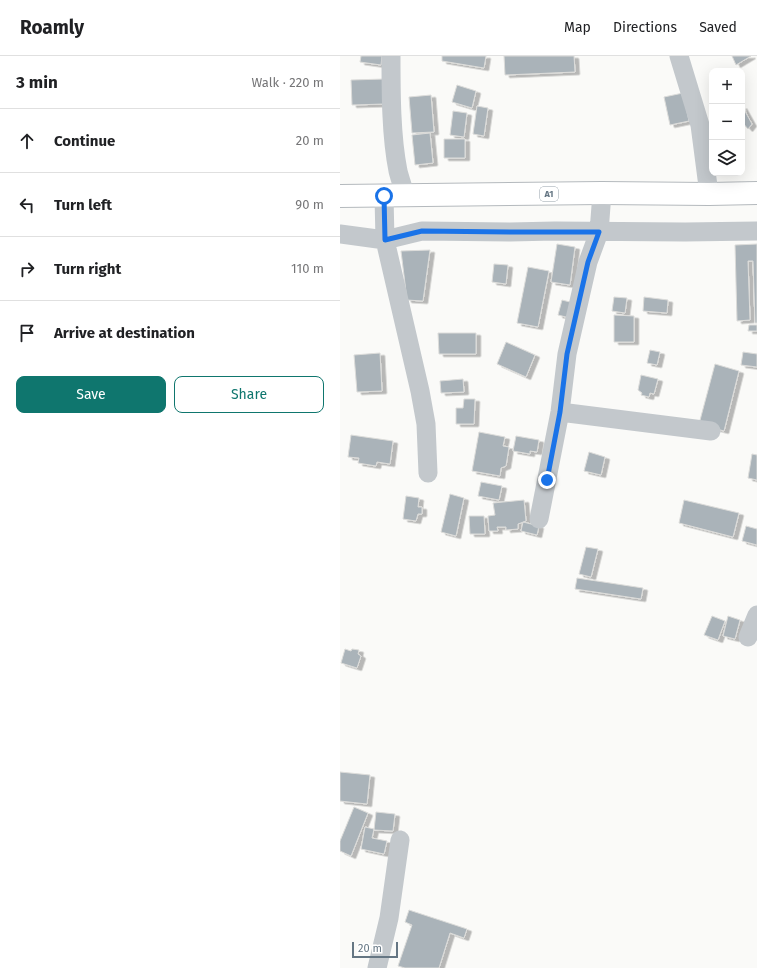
<!DOCTYPE html>
<html lang="en">
<head>
<meta charset="utf-8">
<style>
  body { margin:0; font-family:"Fira Sans",sans-serif; background:#f6f6f6; color:#202124 }
  .controls { position:absolute; right:12px; top:12px; display:grid; overflow:hidden; border-radius:8px; box-shadow:0 4px 16px #0002 }
  .controls button { width:36px; height:36px; display:grid; place-items:center; padding:0; border:0; border-bottom:1px solid #e0e0e0; background:#fff; color:#202124; font:20px sans-serif }
  .scale { position:absolute; left:12px; bottom:10px; width:46px; box-sizing:border-box; padding-left:4px; border:2px solid #657683; border-top:0; font-size:11px; line-height:14px; white-space:nowrap; color:#657683; -webkit-text-stroke:3px #fff; paint-order:stroke }
  .stop { position:absolute; width:12px; height:12px; margin:-9px; border:3px solid #1a73e8; border-radius:50%; background:#fff }
  .stop.end { background:#1a73e8; border-color:#fff; box-shadow:0 1px 4px #0008 }
  .list { margin:0; padding:0; list-style:none }
  h2 { display:flex; justify-content:space-between; align-items:center; height:52px; margin:0; padding:0 16px; font-size:17px }
  h2 small { font-size:13px; font-weight:400; color:#757577 }
  .list li { display:grid; grid-template-columns:26px 1fr auto; gap:12px; align-items:center; box-sizing:border-box; height:64px; padding:0 16px; border-top:1px solid #e0e0e0 }
  .list b { display:block; font-size:15px; white-space:nowrap }
  .list em { font-size:13px; font-style:normal; color:#757577 }
  .actions { display:flex; gap:8px; padding:12px 16px }
  .actions a { flex:1; padding:9px 0; border:1px solid #0f766e; border-radius:8px; text-align:center; font-size:14px; color:#0f766e }
  .actions .main { background:#0f766e; color:#fff }
  .icon { flex:none; width:22px; height:22px; fill:none; stroke:currentColor; stroke-width:2; stroke-linecap:round; stroke-linejoin:round }
  .map { position:relative; flex:none; width:417px; height:912px; overflow:hidden }
  header { display:flex; align-items:center; gap:24px; box-sizing:border-box; height:56px; padding:0 20px; background:#fff; border-bottom:1px solid #e0e0e0 }
  header strong { font-size:19px }
  nav { display:flex; gap:22px; margin-inline-start:auto; font-size:14px }
  main { display:flex }
  aside { flex:1; background:#fff }
  .map>svg:first-child { display:block }
  .building { fill:#aab3b9; stroke:#dcdcda; filter:url(#shadow) }
  .lines { fill:none; stroke-linecap:round; stroke-linejoin:round }
  .highway-casing { stroke:#b4b9bd; stroke-width:24 }
  .minor { stroke:#c3c8cc; stroke-width:19 }
  .highway { stroke:#fff; stroke-width:22 }
  .route { stroke:#1a73e8; stroke-width:5 }
  .labels { text-anchor:middle; stroke-width:4; stroke-linejoin:round; paint-order:stroke }
  .shield { fill:#fff; stroke:#939fa8; stroke-width:1 }
  .shield-label { font-size:9px; font-weight:bold; fill:#657683 }
</style>
</head>
<body>
<header>
<strong>Roamly</strong>
<nav><a>Map</a><a>Directions</a><a>Saved</a></nav>
</header>
<main>
<aside>
<h2>3 min<small>Walk · 220 m</small></h2>
<ul class="list">
<li><svg class="icon" aria-label="ahead" viewBox="0 0 24 24"><path d="M12 20V5M6 11l6-6 6 6"/></svg><div><b>Continue</b></div><em>20 m</em></li>
<li><svg class="icon" aria-label="left" viewBox="0 0 24 24"><path d="M17 20v-9H6M10 6l-5 5 5 5"/></svg><div><b>Turn left</b></div><em>90 m</em></li>
<li><svg class="icon" aria-label="right" viewBox="0 0 24 24"><path d="M7 20v-9h11M14 6l5 5-5 5"/></svg><div><b>Turn right</b></div><em>110 m</em></li>
<li><svg class="icon" aria-label="arrive" viewBox="0 0 24 24"><path d="M6 21V4h12l-3 4 3 4H6"/></svg><div><b>Arrive at destination</b></div></li>
</ul>
<div class="actions"><a class="main">Save</a><a>Share</a></div>
</aside>
<div class="map">
<svg width="417" height="912" viewBox="0 0 417 912">
  <defs>
    <filter id="shadow"><feDropShadow dx="4.5" dy="2.5" stdDeviation="0" flood-color="#0004"/></filter>
  </defs>
  <rect width="100%" height="100%" fill="#fafaf8"/>
  <path class="building" d="M21 0H42L41 9 20 6Z
    M102 0H146L144 12 102 5Z
    M164 0H234L235 16 165 19Z
    M392 0H411L396 9Z
    M44 23V48L12 49 11 24Z
    M117 29 136 35 132 52 112 46Z
    M343 37 349 65 330 69 324 41Z
    M91 39 94 76 72 77 69 41Z
    M137 50 148 52 144 80 133 78Z
    M402 50 412 68 408 73 402 66Z
    M113 55 127 57 124 81 110 79Z
    M90 77 93 107 75 109 72 79Z
    M104 83H125V102H104Z
    M217 188 235 191 230 229 211 226Z
    M417 188V267H415L413 205H408L410 264 397 265 395 189Z
    M90 194 83 245 67 244 61 195Z
    M154 208 168 209 166 228 152 226Z
    M188 211 209 215 198 271 177 267Z
    M274 241 287 242 285 257 272 255Z
    M304 241 328 244 327 257 303 255Z
    M222 244 234 247 230 262 218 259Z
    M274 259 294 260V286H274Z
    M409 269H417V275H408Z
    M98 277H136V298H99Z
    M166 286 195 299 186 321 157 308Z
    M310 294 320 296 317 309 307 307Z
    M403 296 417 298V311L401 309Z
    M40 297 42 335 17 336 14 299Z
    M375 308 399 315 384 375 359 368Z
    M301 319 318 323 314 338 310 337 309 341 301 339 302 337 298 334Z
    M123 323 124 336 101 337 100 325Z
    M124 343H135L134 368H116V352H123Z
    M139 376 165 381 163 390 169 391 166 410 161 412 160 420 132 415Z
    M11 379 53 385 50 408 37 406 36 410 18 407 19 402 8 401Z
    M176 380 199 384 197 396 190 395V398L173 395Z
    M249 396 265 401 261 419 244 415Z
    M412 398 417 399V424L408 422Z
    M141 426 162 430 159 444 138 440Z
    M110 438 124 442 116 480 101 476Z
    M66 440 79 442 78 451H82V458H78L76 465 63 463Z
    M184 444 186 465 178 468V473L166 474V471H157L158 475H149L148 460 155 459 153 447Z
    M344 444 399 457 393 481 339 467Z
    M129 460H144L145 478H130Z
    M183 466 199 470 197 479 181 475Z
    M406 470 417 473V489L402 485Z
    M246 491 258 493 251 521 239 518Z
    M237 522 303 532 301 543 235 533Z
    M372 560 385 565 378 584 364 579Z
    M388 560 400 564 395 583 383 580Z
    M5 593 11 595 12 593 19 594 18 598 21 600 17 612 1 607Z
    M0 716 30 719 27 748 0 745Z
    M14 751 28 757 11 800 0 795V785Z
    M36 756 55 758 53 775 34 774Z
    M25 771 34 773 32 782 47 785 44 798 21 793Z
    M69 854 127 873 124 882 110 877 99 912H65L58 910 72 869 65 866Z"/>
  <g class="lines">
    <defs>
      <path id="highway" d="M0 140 262 137 369 138 417 137"/>
    </defs>
    <use href="#highway" class="highway-casing"/>
    <path class="minor" d="M51 0C51 36 51 80 58 115 60 123 63 131 65 139
      M339 0 360 69 369 138
      M44 140 45 184 80 335 86 368 88 417
      M0 178 45 184 82 175 170 176 215 175 345 176 417 175
      M220 356 371 375
      M199 463 220 356 227 298 248 206 259 176 262 137
      M408 581 417 559
      M37 912 49 862 60 784"/>
    <use href="#highway" class="highway"/>
  </g>
  <g class="lines">
    <path class="route" d="M44 140 45 184 82 175 170 176H259L248 206 227 298 220 356 207 424"/>
  </g>
  <g class="labels">
    <rect class="shield" x="200" y="131" width="18" height="14" rx="3"/>
    <g class="shield-label">
      <text x="209" y="141">A1</text>
    </g>
  </g>
</svg>
<div class="controls">
<button>+</button>
<button>−</button>
<button><svg class="icon" aria-label="layers" viewBox="0 0 24 24"><path d="M12 4l9 5-9 5-9-5zM3 14l9 5 9-5"/></svg></button>
</div>
<div class="scale">20 m</div>
<div class="stop" style="left:44px;top:140px"></div>
<div class="stop end" style="left:207px;top:424px"></div>
</div>
</main>
</body>
</html>
